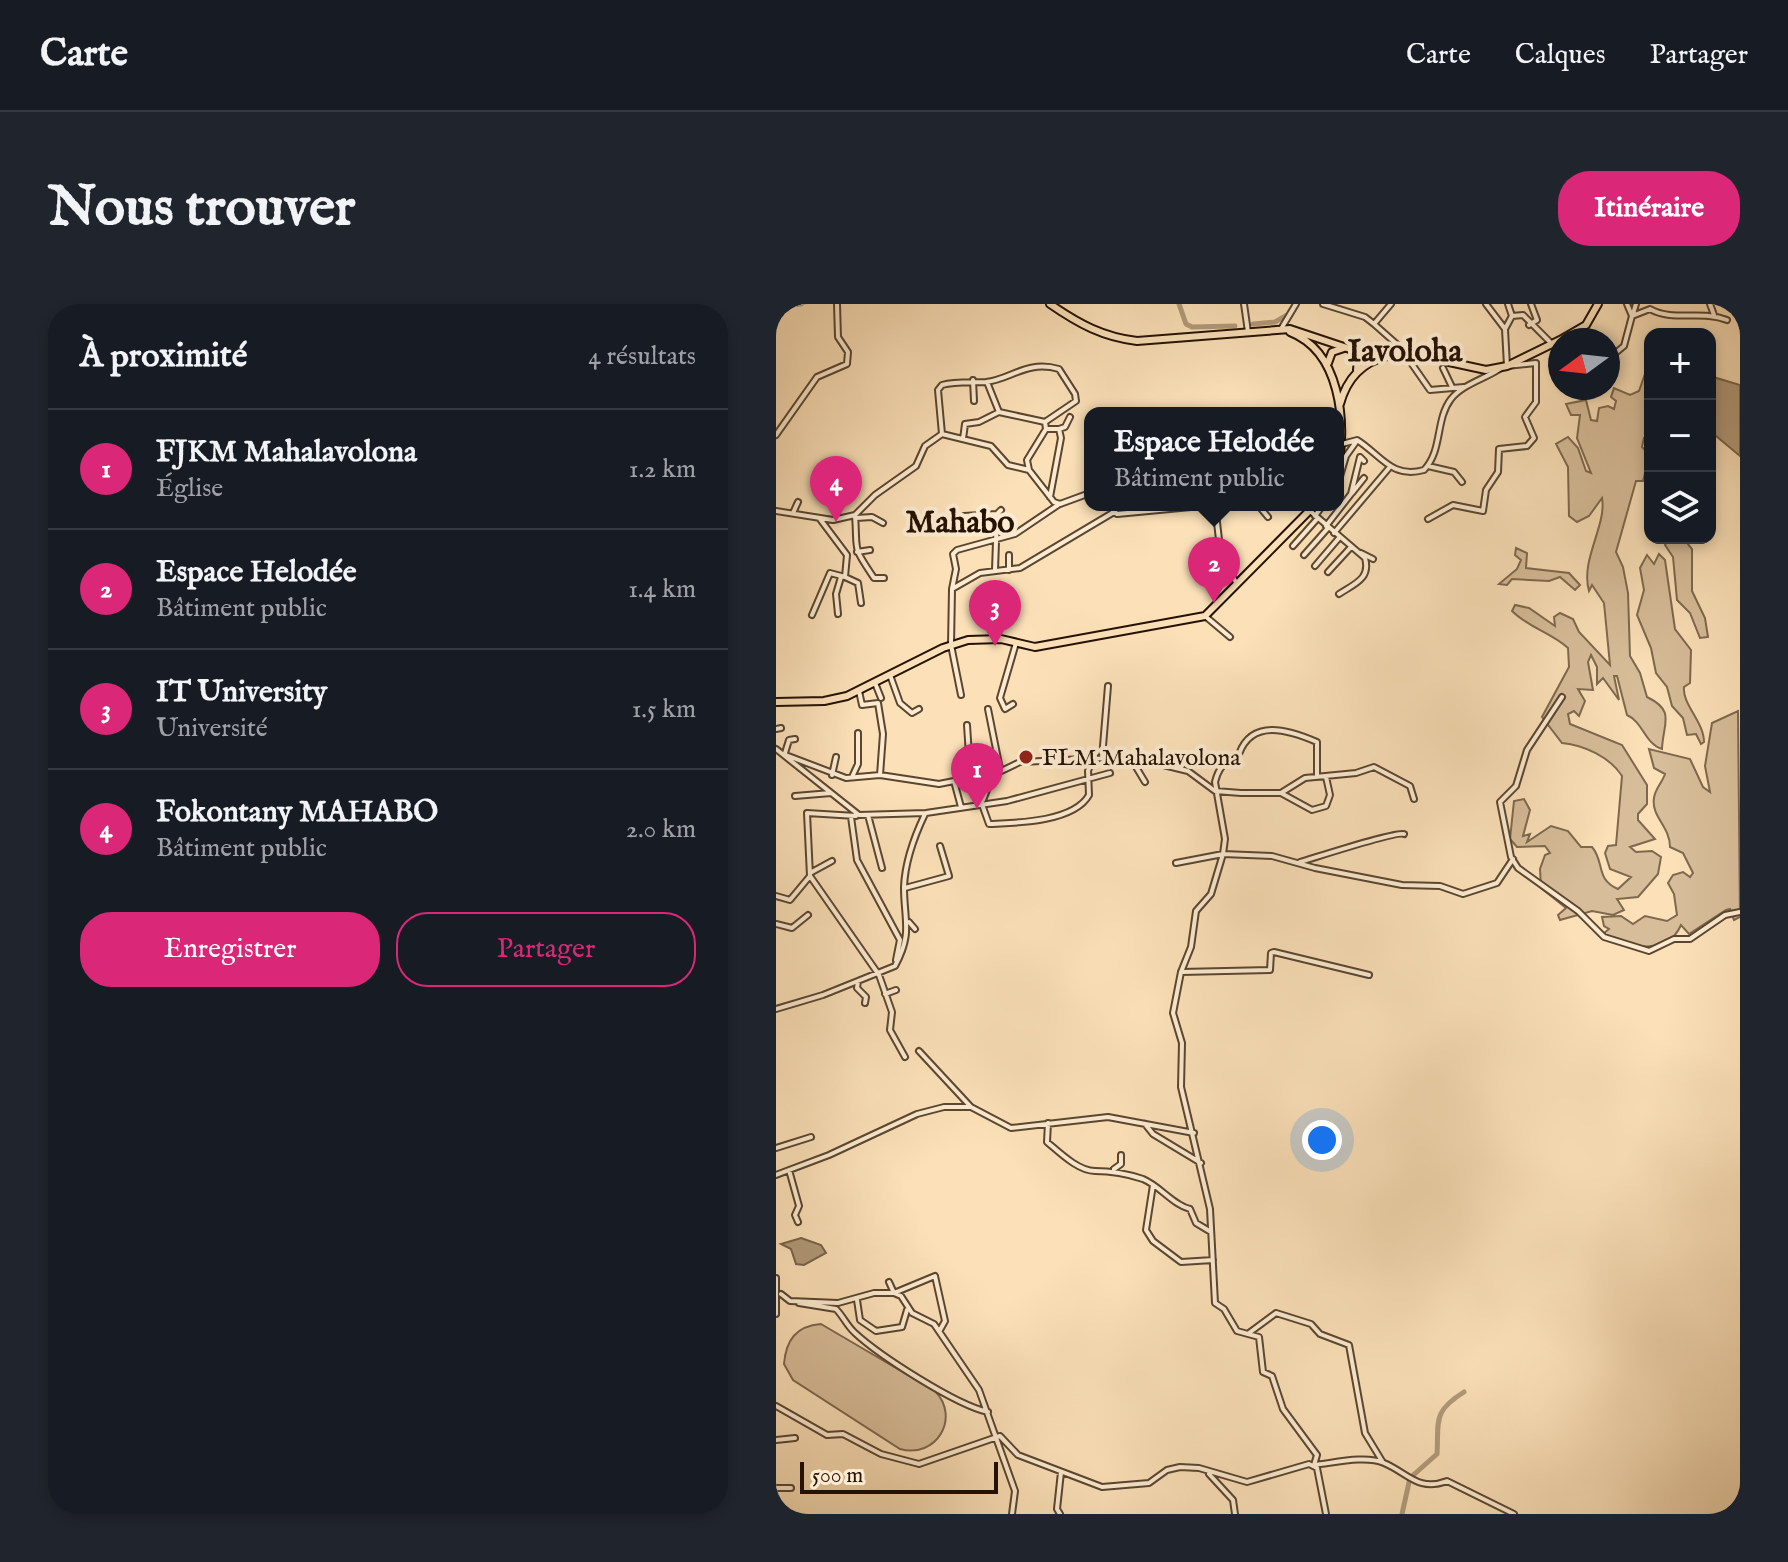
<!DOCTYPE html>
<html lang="fr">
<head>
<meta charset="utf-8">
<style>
  body { margin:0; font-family:"IM FELL English",serif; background:#20242c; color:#f1f3f6 }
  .controls { position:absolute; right:24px; top:24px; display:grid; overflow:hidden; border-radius:16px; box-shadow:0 4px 12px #0003 }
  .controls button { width:72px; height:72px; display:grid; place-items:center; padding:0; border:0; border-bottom:2px solid #363941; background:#171b24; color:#f1f3f6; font:40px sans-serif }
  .compass { position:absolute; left:772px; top:24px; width:72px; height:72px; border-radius:50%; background:#171b24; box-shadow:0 4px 12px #0003; rotate:255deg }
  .scale { position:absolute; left:24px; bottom:20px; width:198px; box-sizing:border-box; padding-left:8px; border:4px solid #251203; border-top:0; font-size:22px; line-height:28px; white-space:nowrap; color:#251203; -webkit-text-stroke:6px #fcebd1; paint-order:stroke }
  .you { position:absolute; left:546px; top:836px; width:28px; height:28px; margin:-20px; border:6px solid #fff; border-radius:50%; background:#1a73e8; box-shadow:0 0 0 12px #1a73e833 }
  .badge { display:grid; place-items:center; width:52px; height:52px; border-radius:50%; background:#db2777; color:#fff; font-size:26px; font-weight:700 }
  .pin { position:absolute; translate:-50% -66px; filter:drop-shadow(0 2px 4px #0008) }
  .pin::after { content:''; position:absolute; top:42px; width:28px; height:24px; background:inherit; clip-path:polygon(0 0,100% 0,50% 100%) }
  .popup { position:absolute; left:308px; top:103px; width:260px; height:104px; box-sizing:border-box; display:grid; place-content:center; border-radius:16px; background:#171b24; filter:drop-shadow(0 2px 6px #0005); font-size:26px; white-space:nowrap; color:#9ea1a6 }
  .popup b { font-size:30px; color:#f1f3f6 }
  .popup::after { content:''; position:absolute; left:50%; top:100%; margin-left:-16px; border:16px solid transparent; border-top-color:#171b24 }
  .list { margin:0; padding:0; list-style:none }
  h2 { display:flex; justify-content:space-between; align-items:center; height:104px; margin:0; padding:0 32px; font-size:34px }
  h2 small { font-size:26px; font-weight:400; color:#9ea1a6 }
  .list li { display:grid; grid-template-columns:52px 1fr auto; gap:24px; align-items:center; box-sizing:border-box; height:120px; padding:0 32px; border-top:2px solid #363941 }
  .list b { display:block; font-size:30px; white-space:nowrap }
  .list p { margin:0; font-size:26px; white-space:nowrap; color:#9ea1a6 }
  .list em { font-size:26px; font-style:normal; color:#9ea1a6 }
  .actions { display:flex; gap:16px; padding:24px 32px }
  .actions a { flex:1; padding:18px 0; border:2px solid #db2777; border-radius:32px; text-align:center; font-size:28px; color:#db2777 }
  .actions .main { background:#db2777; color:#fff }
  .icon { flex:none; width:44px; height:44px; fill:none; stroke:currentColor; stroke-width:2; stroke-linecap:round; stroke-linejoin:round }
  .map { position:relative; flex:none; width:964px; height:1210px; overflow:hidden; border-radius:32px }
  header { display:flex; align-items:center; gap:48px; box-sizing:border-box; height:112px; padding:0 40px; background:#171b24; border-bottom:2px solid #363941 }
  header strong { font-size:38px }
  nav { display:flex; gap:44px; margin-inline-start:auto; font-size:28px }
  .intro { display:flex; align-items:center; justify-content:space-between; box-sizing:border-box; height:192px; padding:0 48px }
  h1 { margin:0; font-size:56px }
  .button { padding:20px 36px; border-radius:32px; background:#db2777; color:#fff; font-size:28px; font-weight:700 }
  main { display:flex; gap:48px; padding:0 48px }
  aside { flex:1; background:#171b24; border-radius:32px; box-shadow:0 4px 12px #0003 }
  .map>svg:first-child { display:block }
  .green { fill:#d7bd99; stroke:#7e684e; stroke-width:2 }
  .water { fill:#b29a7a; stroke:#7a644a; stroke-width:2 }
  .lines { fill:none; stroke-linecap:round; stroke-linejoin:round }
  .river { stroke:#b29a7a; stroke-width:5 }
  .minor-casing { stroke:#5a4630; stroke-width:8 }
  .major-casing { stroke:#251203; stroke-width:10 }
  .minor { stroke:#fcebd1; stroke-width:4 }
  .major { stroke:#fbe0b8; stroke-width:6 }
  .poi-dot { fill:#8f2418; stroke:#fcebd1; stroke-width:3 }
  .labels { text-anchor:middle; stroke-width:8; stroke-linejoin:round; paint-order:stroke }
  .poi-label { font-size:24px; fill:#251203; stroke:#fcebd1; text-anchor:start }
  .district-label { font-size:32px; font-weight:bold; fill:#251203; stroke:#fcebd1 }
</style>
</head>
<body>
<header>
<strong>Carte</strong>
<nav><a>Carte</a><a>Calques</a><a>Partager</a></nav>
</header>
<div class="intro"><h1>Nous trouver</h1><a class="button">Itinéraire</a></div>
<main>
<aside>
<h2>À proximité<small>4 résultats</small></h2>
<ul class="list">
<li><span class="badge">1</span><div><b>FJKM Mahalavolona</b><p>Église</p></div><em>1.2 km</em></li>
<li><span class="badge">2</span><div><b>Espace Helodée</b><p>Bâtiment public</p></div><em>1.4 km</em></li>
<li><span class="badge">3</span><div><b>IT University</b><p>Université</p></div><em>1.5 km</em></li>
<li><span class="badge">4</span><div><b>Fokontany MAHABO</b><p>Bâtiment public</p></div><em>2.0 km</em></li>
</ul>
<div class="actions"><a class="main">Enregistrer</a><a>Partager</a></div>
</aside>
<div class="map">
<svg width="964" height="1210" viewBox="0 0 964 1210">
  <rect width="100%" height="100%" fill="#fbe0b8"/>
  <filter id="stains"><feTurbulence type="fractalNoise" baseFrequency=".0025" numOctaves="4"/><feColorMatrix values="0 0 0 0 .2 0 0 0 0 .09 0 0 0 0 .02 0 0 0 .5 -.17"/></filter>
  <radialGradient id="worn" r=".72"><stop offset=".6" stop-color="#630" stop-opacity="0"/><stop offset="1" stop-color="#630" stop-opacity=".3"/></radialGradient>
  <path class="green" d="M870 67 874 133 868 134 866 143 874 151 867 177H860L840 248 847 263 852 289 854 352 864 369 871 393C900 407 887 419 886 445 869 440 867 418 851 411L841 372H838L843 396 827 374 821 380V363L815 351 812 358 817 386 802 385 809 397 803 412 798 407 792 410 794 420 846 441 871 481V500L862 510V516L879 535 854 543 860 548 876 547 885 553 882 570 862 593 841 595 848 606 837 611 816 607 784 616 782 611 790 604 765 584 764 565 769 551 774 549 769 542 741 543 734 535 738 497 748 495 754 506 747 532 754 530 751 538 775 522 792 527 805 543H816C829 558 819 575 842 585L855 573 834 565 829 549 832 542 840 541 846 472C834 453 808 441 786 439L766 413 793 363 792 344C774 328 753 324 736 307L739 301 753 304 779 322 778 313 784 309 797 315 803 328 834 361 828 299 816 281 813 287C804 256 831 221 826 194L813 212 801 218 793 212 792 163 780 140 792 133 802 144 810 167 815 169 801 134 804 111H795L790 100 810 96 815 116 821 117 823 104 832 102 838 105 840 97 835 93 838 84 854 91 863 87Z
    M893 234H907L916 245V287L929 314 932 333 924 334 914 309 901 296 897 253 889 241Z
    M740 244 751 249 750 264 793 269 804 281 799 286 784 273 773 277 736 275 731 281 723 280 741 265 745 256 739 251Z
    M883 250 889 256 899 325 915 346 914 379 908 383C906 400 928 418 928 438L925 440 920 430 911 431 907 414 896 402 891 383 880 369 875 344 861 311 868 286 864 264 871 251 878 260Z
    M962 407 964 613 958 616 954 605 950 606 913 630 905 621C891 653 851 643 827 630L833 625 828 622 826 613 845 612 857 620 869 612 891 617 901 611 898 590 892 579 897 571 907 568 914 573 917 569 907 549 894 543C894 522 875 513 878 494 879 485 886 479 889 470L878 464 873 445 914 455 927 483 934 488 929 462 936 419Z
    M45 1020 159 1087C185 1114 160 1155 124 1145L17 1076 8 1060C10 1036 20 1022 45 1020Z"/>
  <path class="water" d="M934 72 964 81V152L934 127Z
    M25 934 45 941 50 949 28 961 20 960 15 945 5 940Z"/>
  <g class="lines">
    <path class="river" d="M403 0 410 20 416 23 459 22
      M0 2 25 0
      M477 20 499 18 513 10
      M626 1210 634 1174 661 1150C663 1117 656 1108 688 1088"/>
    <defs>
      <path id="minor" d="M468 0 472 28
        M547 0 589 13 598 20
        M615 0 598 20 624 43 654 86 688 83
        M851 0 856 12
        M934 0 938 11
        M857 10 860 0
        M736 12 747 11 776 40
        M753 21 761 16 755 0
        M505 25 520 0
        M729 25 736 12 732 0
        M832 55 848 42 856 12 874 5C897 18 926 6 951 16
        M667 64 676 83
        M197 76 198 97
        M223 108 269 118
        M166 130 162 86 166 81C181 77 195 79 210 78 236 75 250 56 283 65L299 90 300 97 269 118 270 125H283
        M0 131 41 73 71 60 72 48 62 33 61 0
        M187 135 189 120 203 118 223 108 211 78
        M566 140 581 136C605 151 615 175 648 166 667 146 659 116 675 95 687 80 709 75 725 64
        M652 162 678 168 686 178
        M253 166 251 156 270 125
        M562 179 570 152 580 138
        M576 189 588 174
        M274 193 285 134 283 125 289 123 294 113
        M331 201 341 210 436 201
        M439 201 445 253 461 280
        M482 201 492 213
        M533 206 589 254C595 275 578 280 563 290
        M0 207 57 216 79 211 99 191 140 162 149 142 166 130 215 142 232 161 253 166 278 198 284 200 314 189
        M17 209 22 198
        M79 211C82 249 75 240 98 274H108
        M539 212 547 201
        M80 214 96 213 107 219
        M44 215 71 251 69 273 82 279 85 299
        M652 215 677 201 707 207 710 186 722 168 723 145 751 142 758 134 749 113 760 98V59L731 62 729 25 710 0
        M168 220 177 223 188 212 221 210 225 206
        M550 222 575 190 584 153 588 157
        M558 229 613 164
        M517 242 541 215
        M81 248 94 246
        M585 249 597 255
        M528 251 552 224
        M539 262 563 234
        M219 266 221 210
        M233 266V251
        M552 268 575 243
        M176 285 180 265 177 250 181 246 239 230 282 201
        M62 310 60 290 65 273
        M36 311 54 269 69 273
        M429 312 454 333
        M114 371 124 399 136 409 143 405
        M99 379 105 394
        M83 387 86 401 102 399 107 430 104 471
        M185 391 175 341 176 285 204 269 244 264 338 208
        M786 393 751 446 740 482 724 498 735 553 742 564 802 607 828 633 873 647 898 635H914L949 611 964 608
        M237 400 229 405 224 394 240 339
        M212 405 224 465
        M191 421 194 467 213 520C240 519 298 518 313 491L312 467 316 456
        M0 425 5 424
        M0 445 83 511 150 509 231 497 334 469
        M9 449 13 436 19 435
        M7 450 70 474 104 471 163 480 178 477 185 503
        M354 453 369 478
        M326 454 332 382
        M56 471 60 453
        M76 473 82 460V429
        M541 473V438C513 426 476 414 463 450 450 455 442 465 439 478L449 535 447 550 435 590 420 607 415 643 405 668 397 709 406 739 405 783 434 905 439 999 448 1005 461 1027 483 1033 487 1068 496 1072 507 1105 541 1151 538 1161C558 1159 589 1151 608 1159 632 1169 642 1188 671 1177L738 1210
        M505 489 536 506 550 502 554 491 550 473
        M19 492 55 489
        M207 496 217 471 244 458 354 453 412 467 439 487 465 489H505L529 474 580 469 598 463 634 482 638 495
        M92 511 106 564
        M80 512 31 509 34 572 103 671 116 708 114 726 129 753
        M75 513 81 556 124 636 120 656
        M524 558C541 553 620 527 628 530
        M400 559 447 550 496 552 539 564 626 581 664 582 687 590 721 579 737 555
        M34 569 56 557
        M129 584 173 572 164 542
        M0 592 14 596 34 572
        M133 618 139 625
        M0 620 16 624 32 611
        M405 668 494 666 495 649 498 648 593 671
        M82 677 81 684 90 693 89 699
        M109 690 120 686
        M0 705 47 691 119 662C137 629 128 617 128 583 129 557 138 533 149 510
        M143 747 195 803
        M272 819 271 838C283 848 302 867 319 867 337 867 349 869 367 875 384 882 397 901 414 905L420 919 435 928
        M369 820 377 830 425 859
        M0 844 35 833
        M338 865 345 860V851
        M13 866 23 902 19 911 22 918
        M0 871 53 851 141 810 168 803H195L235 824 332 813 418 829
        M377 881 370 926 377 937 405 958 437 956
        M0 974V1010
        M113 978 118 989 159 972 169 1017 164 1026
        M5 990 14 997 62 999 98 989H118L125 992 136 1009 158 1020 203 1086 239 1187 236 1210
        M81 996 84 1016 100 1027 126 1023 131 1006
        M23 999 60 1005C67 1012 71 1022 79 1029 104 1052 180 1101 212 1108
        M473 1029 500 1009 535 1020 544 1030 573 1041 589 1129 606 1157
        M0 1102 51 1131 67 1130 105 1150 143 1160 224 1132 242 1151 326 1183 373 1179 391 1166 404 1163 423 1164 471 1178 533 1160 541 1164 550 1210
        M0 1136 19 1134
        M433 1170 457 1196 459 1210
        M0 1184H15
        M284 1210 281 1205 285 1168"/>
      <path id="major" d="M274 0C303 20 327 33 361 37L514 25 574 45 650 53 710 66 731 62 784 36
        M514 28C565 48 570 117 562 164
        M784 36 810 21 822 0
        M574 45 582 55 581 66
        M552 59 556 48 568 44
        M564 100C571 74 586 58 612 52
        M0 398 48 397 71 392 167 344 192 336 225 335 259 343 429 312 539 201"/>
    </defs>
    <use href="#minor" class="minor-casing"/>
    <use href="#major" class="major-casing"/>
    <use href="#minor" class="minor"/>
    <use href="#major" class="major"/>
  </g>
  <circle class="poi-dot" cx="250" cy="453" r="8"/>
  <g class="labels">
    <g class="poi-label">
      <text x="266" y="461">FLM Mahalavolona</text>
    </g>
    <g class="district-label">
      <text x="629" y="57">Iavoloha</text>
      <text x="184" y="228">Mahabo</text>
    </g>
  </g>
  <rect width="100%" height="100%" filter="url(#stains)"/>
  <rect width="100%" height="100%" fill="url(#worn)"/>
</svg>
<div class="controls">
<button>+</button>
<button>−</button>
<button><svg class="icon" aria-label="layers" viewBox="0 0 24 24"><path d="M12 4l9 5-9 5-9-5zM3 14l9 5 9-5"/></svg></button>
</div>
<svg class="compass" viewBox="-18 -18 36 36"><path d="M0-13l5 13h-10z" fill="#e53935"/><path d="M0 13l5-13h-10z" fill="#9ea1a6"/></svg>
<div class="scale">500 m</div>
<div class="you"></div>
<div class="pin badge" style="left:201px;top:505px">1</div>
<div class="pin badge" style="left:438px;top:299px">2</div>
<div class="popup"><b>Espace Helodée</b>Bâtiment public</div>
<div class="pin badge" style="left:219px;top:342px">3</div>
<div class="pin badge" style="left:60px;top:218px">4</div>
</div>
</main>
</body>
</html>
